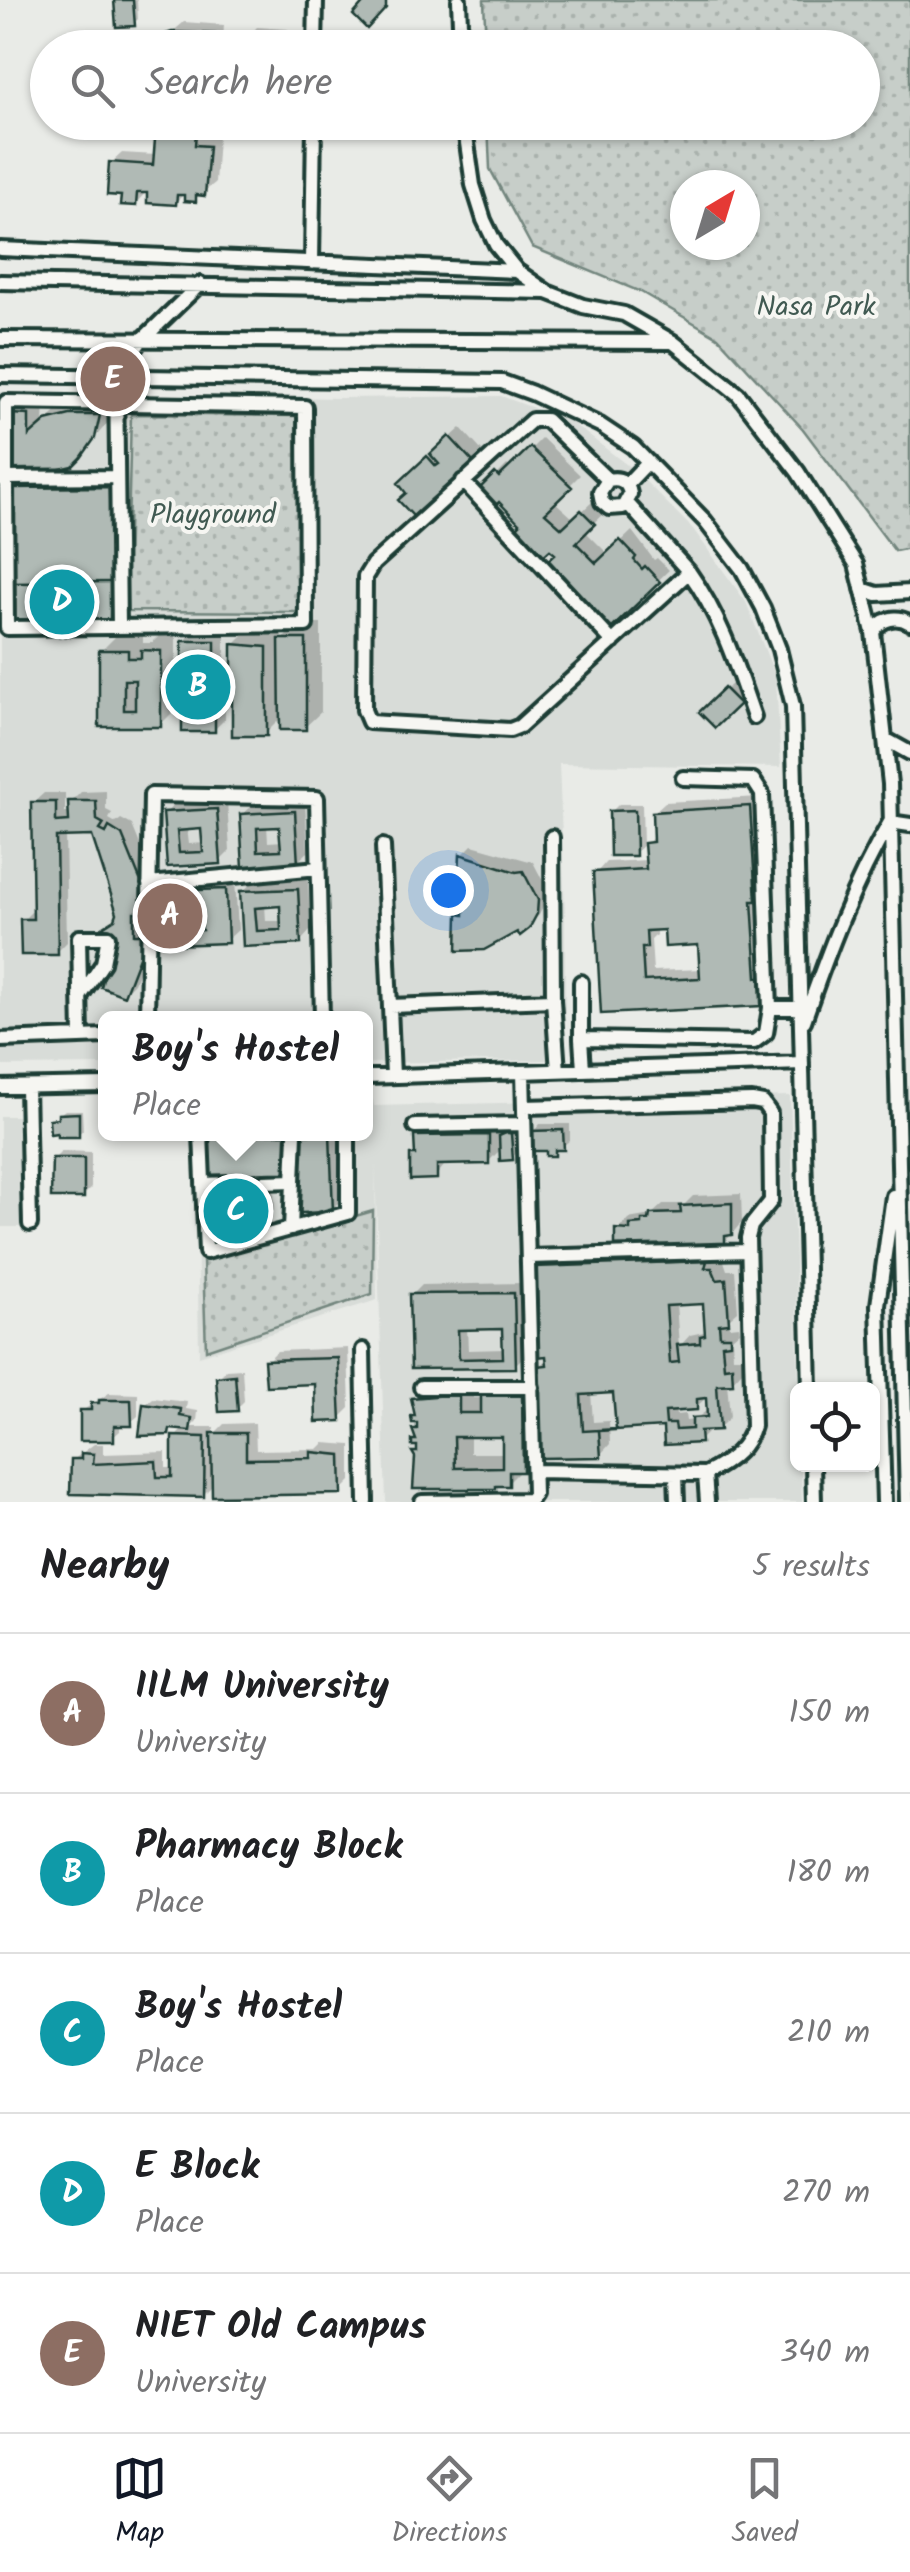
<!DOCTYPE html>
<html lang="en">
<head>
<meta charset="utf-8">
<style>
  body { margin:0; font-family:Kalam,sans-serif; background:#f6f6f6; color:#202124 }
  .controls { position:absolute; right:30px; bottom:30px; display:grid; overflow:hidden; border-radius:15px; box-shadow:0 2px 8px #0004 }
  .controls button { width:90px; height:90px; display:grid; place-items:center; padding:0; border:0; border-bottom:2px solid #e0e0e0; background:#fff; color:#202124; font:50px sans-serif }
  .compass { position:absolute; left:670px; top:170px; width:90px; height:90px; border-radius:50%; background:#fff; box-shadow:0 2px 8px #0004; rotate:38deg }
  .you { position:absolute; left:448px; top:890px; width:35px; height:35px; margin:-25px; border:8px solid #fff; border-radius:50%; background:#1a73e8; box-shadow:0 0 0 15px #1a73e833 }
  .badge { display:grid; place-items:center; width:65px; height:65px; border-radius:50%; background:#111827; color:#fff; font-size:32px; font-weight:700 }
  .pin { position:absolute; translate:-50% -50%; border:5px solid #fff; box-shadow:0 2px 10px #0006 }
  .popup { position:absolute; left:98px; top:1011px; width:275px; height:130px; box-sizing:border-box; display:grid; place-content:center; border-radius:15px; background:#fff; filter:drop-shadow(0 2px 8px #0005); font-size:32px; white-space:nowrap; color:#757577 }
  .popup b { font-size:38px; color:#202124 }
  .popup::after { content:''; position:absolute; left:50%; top:100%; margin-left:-20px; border:20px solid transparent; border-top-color:#fff }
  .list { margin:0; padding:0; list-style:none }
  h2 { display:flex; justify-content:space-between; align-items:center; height:130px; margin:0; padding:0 40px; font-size:42px }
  h2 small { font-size:32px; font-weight:400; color:#757577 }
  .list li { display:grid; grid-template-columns:65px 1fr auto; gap:30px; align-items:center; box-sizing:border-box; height:160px; padding:0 40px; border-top:2px solid #e0e0e0 }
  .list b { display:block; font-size:38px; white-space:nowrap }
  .list p { margin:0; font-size:32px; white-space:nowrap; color:#757577 }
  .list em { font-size:32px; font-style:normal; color:#757577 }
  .icon { flex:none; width:55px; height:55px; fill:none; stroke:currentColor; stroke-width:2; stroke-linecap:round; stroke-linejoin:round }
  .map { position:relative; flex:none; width:910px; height:1502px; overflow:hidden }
  .search { position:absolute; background:#fff; box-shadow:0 2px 8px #0004; left:30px; right:30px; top:30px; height:110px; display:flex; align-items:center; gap:25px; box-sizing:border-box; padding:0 35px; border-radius:55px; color:#757577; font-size:38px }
  .sheet { height:930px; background:#fff }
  nav { display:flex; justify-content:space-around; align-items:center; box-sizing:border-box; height:140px; border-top:2px solid #e0e0e0; background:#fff; font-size:28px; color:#757577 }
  nav a { display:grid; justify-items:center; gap:5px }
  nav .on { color:#111827 }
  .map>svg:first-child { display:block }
  .built { fill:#d8dcd8 }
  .park { fill:url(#park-dots); stroke:#73867e; stroke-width:2.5; fill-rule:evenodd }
  .shadow { fill:#0003; fill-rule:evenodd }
  .building { fill:#b0bab5; stroke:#1f3d34; stroke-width:2.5; fill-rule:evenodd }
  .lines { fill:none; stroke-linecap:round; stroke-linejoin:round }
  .minor-casing { stroke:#1f3d34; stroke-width:20 }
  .minor { stroke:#f6f6f2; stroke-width:12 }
  .labels { text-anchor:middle; stroke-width:8; stroke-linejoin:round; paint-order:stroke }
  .park-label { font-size:28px; fill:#415a52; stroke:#f6f6f2 }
</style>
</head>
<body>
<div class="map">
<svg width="910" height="1502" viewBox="0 0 910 1502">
  <defs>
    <pattern id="park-dots" width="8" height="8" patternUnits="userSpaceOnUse" patternTransform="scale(2.5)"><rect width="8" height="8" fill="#c7cec9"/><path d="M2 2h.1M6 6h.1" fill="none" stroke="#aab2ad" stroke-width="1.8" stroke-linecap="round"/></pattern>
  </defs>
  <rect width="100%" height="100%" fill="#e9ebe7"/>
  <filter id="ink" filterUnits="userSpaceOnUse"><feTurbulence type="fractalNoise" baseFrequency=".01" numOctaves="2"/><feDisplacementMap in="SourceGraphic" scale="20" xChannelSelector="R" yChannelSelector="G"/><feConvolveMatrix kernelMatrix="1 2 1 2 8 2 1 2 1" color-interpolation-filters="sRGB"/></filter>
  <g filter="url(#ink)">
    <path class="built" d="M0 392 341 398 501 396 571 422 635 471 693 529 746 602 776 678 781 767 559 764 565 912V1060L366 1063V1018H106V1065L0 1066Z
      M790 1096 799 1389 798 1464 801 1465 802 1502H386L375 1165 377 1300 199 1356 196 1134H366V1100H373L374 1106Z
      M0 1116H22V1227H0Z"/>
    <path class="park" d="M484 0H910V548L895 551 803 429 718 337 641 292 532 247 490 169 488 123 862 122V48L486 47ZM685 185H745V245H685Z
      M131 414 297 416 299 612 126 611Z
      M373 1211 372 1294 206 1350 203 1260Z"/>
    <path class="shadow" d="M117 0H137L138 19 134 23Z
      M184 22 224 25 223 42 217 48H168L169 35Z
      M257 27 288 29 287 45 245 48 247 38Z
      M114 122H217L205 131 204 136 218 137 215 183 195 199 187 191 175 203 150 188 135 204 111 163 122 153 156 155 157 136Z
      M28 399 44 400 43 424 64 405 114 401 110 420 88 446 13 466 12 415Z
      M461 428 482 451 472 461 410 493 411 473Z
      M542 438 580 475 554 501 574 519 593 501 604 513 585 531 608 554 632 531 654 560 657 558 669 570 610 627 558 554 499 499 482 490 507 465 511 469Z
      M118 478 120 607 109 618 13 489 23 479Z
      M298 624H321V712L305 727 282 717 266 733 234 645 250 629 282 632V640Z
      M194 631 225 632V719L214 730 184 642Z
      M117 635 143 636V643H152L159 636H176V709L160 725H101V651Z
      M733 683 745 695 715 725 703 712Z
      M106 791V810L112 813 109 819 116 823 121 819 132 825 153 876V932L134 983 124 993 117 935 104 928 120 914 94 834H65L67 942 57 952 23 920 33 910V803L44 793H65V812H71V802L81 792Z
      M760 797 771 993 761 1003 604 1012 596 873 606 862 648 860 647 844 655 835 654 812 665 802ZM667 927 700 943 702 969 653 971 651 940 656 935V928Z
      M227 800 230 851 220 861 169 864 166 813 176 802ZM203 827 205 843 189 844 187 828Z
      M305 802 308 852 297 862 245 865 242 815 253 805ZM282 824 283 841 268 842 267 825Z
      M619 804H642L643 846 635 853 611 812Z
      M472 845 533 862 547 889 546 901 539 915 521 932 460 915 466 910 462 855Z
      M308 879 310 931 300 942 245 944 242 892 253 882ZM282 904 283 921H266L265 905Z
      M235 880 238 930 227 940 176 943 173 892 184 882ZM203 905 204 921 194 922 193 906Z
      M65 1110H82L83 1130 78 1134 52 1120Z
      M540 1124H570V1140L554 1154 533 1132Z
      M498 1125 499 1140 506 1132 515 1131 516 1153 512 1158 502 1148 488 1162H447L436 1176 412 1156 417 1151V1137L427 1127Z
      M208 1134H297V1137L301 1134H346L348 1193 332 1209 300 1159 273 1172 275 1209 259 1225 214 1195 230 1179 272 1177V1172Z
      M62 1151 91 1152V1188L83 1196 54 1159Z
      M741 1194 742 1222 724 1243 618 1230 628 1219 651 1215 663 1204H685L693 1196Z
      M715 1252 713 1259 723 1258 727 1270H735L738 1311 729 1319 730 1327 739 1326 740 1331 732 1338 733 1357H741L742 1371 732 1382H727L730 1417 719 1428 710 1430 700 1440 666 1443 665 1424 615 1390 591 1392 593 1422 609 1421 610 1444 600 1455 541 1450 508 1483 415 1487 420 1444 414 1441 419 1437 418 1408 414 1399 430 1383 474 1380V1398H484V1394L499 1378H539V1367L552 1353 537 1268 547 1258ZM706 1301 708 1331 690 1335 679 1347 676 1303ZM708 1396 709 1409 694 1420 686 1421 685 1414 676 1415 675 1409 696 1407ZM470 1434H504V1453H470Z
      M524 1283 525 1355 515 1365 413 1367 412 1295 422 1285ZM505 1326V1349L468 1350 467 1327Z
      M348 1348 350 1408 340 1418 317 1382 267 1361 277 1351Z
      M242 1369 244 1401 237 1408 218 1378 226 1370Z
      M109 1393 138 1394V1416L130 1423H120V1431L112 1438 82 1411Z
      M153 1398 187 1402 186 1409 198 1411 197 1421 191 1427H214V1434L224 1424 255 1423 256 1450 318 1449 324 1443 351 1445V1481L341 1491 215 1483 203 1495 73 1460 94 1444H103V1454L166 1452V1468H174L175 1437 184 1428 174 1427 168 1433 145 1405Z"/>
    <path class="building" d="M114 0H133L135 26 116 27Z
      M366 0H386V8L367 29 353 15Z
      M172 32 215 34 214 48H165L166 34Z
      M244 37 279 39 278 48H243Z
      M111 122H210L209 133 196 132 195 145 209 146 205 196 196 195V202L184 201V195H177L176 205 147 203V193H137L136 206 120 205 121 196 107 195 109 162 153 165 155 139 110 135Z
      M222 122H275L274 129 244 125V130L221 128Z
      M10 414 29 415V436L46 421 70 415H100L95 438 81 458 73 466 56 470 10 469Z
      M449 436 474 463 414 517 398 500 406 493 398 483 427 456 436 466 439 464 430 454Z
      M530 447 572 487 545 513 562 528 581 510 595 524 576 543 596 563 620 540 636 557 634 560 642 569 645 566 660 582 610 630 545 563 555 554 550 550 541 558 514 530 520 524 499 502 494 507 478 490 495 473 499 477Z
      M109 487 111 582 12 583 11 488Z
      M111 582 110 620 14 621 12 583Z
      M279 639H306V730H280Z
      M182 641H215V732H182Z
      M232 644 267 647V736H232Z
      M99 650H128V658H141V650L161 651V727H99ZM124 680H135V710H124Z
      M724 688 740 704 715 728 699 712Z
      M68 801H96L97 820 104 824 100 830 106 833 109 827 122 835 143 887 144 912H134V934H144V944L124 996 101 987 114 937 104 933 101 928 115 919 117 913 92 836 56 837 58 955H21L20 919H33L31 802H56V822L69 821Z
      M750 806 756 901H752L757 977H760L762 1006 601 1014 593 872 646 869 644 843 653 842 652 812ZM664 930 665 947 698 945 700 978 644 981 642 948H647L646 931Z
      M217 809 221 864 167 867 163 812ZM201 829 203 852 179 853 177 831Z
      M635 810 636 856H610L609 811Z
      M295 811 298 865 243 868 240 814ZM279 827 281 850 258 851 257 828Z
      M460 854 516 872 523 871 538 900 537 914 529 929 520 936 517 932 484 950 457 951 458 914 464 915V897H458Z
      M226 889 228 943 173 945 171 891ZM200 908 202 930 185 931 183 909Z
      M298 889 301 944 243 947 240 891ZM280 906 281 930 257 931 255 908Z
      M79 1113V1137H57V1133L50 1134 49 1119 58 1118V1114Z
      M563 1130 564 1150H555V1156H546V1151H530V1131Z
      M508 1132 511 1134 513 1160 500 1161 499 1136Z
      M203 1134H288V1175H203Z
      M297 1134H330L333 1212 300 1213Z
      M489 1135V1164L437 1165V1179L410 1180V1155H415L414 1136Z
      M52 1158H84V1198H51Z
      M258 1191 260 1227 213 1230 211 1194Z
      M732 1203V1235L725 1236V1245L615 1246V1229L630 1230V1225L642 1224V1220H649L650 1214 681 1213 680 1206Z
      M707 1261 705 1268H712L717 1280 726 1279 729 1323 719 1324 720 1336H730V1343L722 1344 724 1367 732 1366 733 1384 717 1385 720 1430 700 1431 701 1443 664 1445 663 1427 599 1431 601 1457 539 1458 537 1366 547 1365 546 1356 536 1357 534 1267ZM703 1304 705 1335 700 1336V1343L677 1345 679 1362 670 1363 666 1306ZM613 1393 616 1429 583 1431 581 1395ZM706 1398 707 1417 692 1418V1429L676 1430 675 1424H666L665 1412 697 1410V1399Z
      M514 1293 516 1368 411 1369 409 1294ZM502 1329 503 1358 459 1359 458 1330Z
      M338 1358 341 1421 316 1422 315 1384 266 1386 264 1360Z
      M235 1375 238 1411 219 1412 216 1377Z
      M481 1393H522L523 1472H509V1486H496V1489H413L415 1457 412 1452H417V1446H412V1440H416L412 1429H417V1423H412L411 1416H415L411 1398 459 1394V1413H481ZM454 1437H502V1467L455 1468Z
      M99 1400H131L132 1426H114V1441H80V1410H91V1403H99Z
      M143 1404 181 1409 180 1416 192 1418 190 1431 170 1429 169 1435 139 1436Z
      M211 1433H246V1459L311 1458V1452L341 1455 342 1494 212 1496Z
      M172 1436 205 1437 204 1497 70 1494 71 1459H81V1453L94 1454 93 1464 156 1461 157 1477H172Z"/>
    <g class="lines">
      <defs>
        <path id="minor" d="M459 0 461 48
          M315 48 316 0
          M464 122 473 185 484 220 496 245 517 271 547 292 583 306 624 314 673 342 738 394 798 472 856 564 873 632 890 784 907 1502
          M0 249 517 271
          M312 263 314 122
          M0 282 547 292
          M0 339 671 342
          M0 375 502 382 532 393 600 425 633 447 705 521 742 569 763 608 779 649 793 706 810 1390
          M6 478 7 628 306 625 305 407 6 402V478L117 477
          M608 480 600 492 602 502 609 508 623 507 630 494C628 482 620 477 608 480L546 420H532L373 564 365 577 364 710 369 722 510 730 520 726 689 572 627 503
          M463 481 613 642
          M627 484 648 462
          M689 572C721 617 736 665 754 717
          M862 589 877 594 910 592
          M119 627 116 375 141 341 200 284
          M873 632C882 618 897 615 910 623
          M885 739 910 753
          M552 837 553 1000
          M383 846 393 1076
          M149 884 318 868
          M581 982V1039
          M80 997 103 963 108 937H79L81 1037
          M390 1006 553 1000 558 1071
          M770 1008H801
          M147 1018 151 795 317 798 322 1018
          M804 1021C828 952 853 885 890 822L910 825
          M0 1040 106 1036
          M583 1070 581 1039 754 1042 766 1033 770 1008 762 794 753 780 683 778
          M366 1077 802 1063
          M0 1087 106 1085
          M27 1087 30 1224
          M524 1107 752 1101 763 1103 770 1113 771 1201 751 1226 748 1238 753 1426C747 1449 726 1464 705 1474L535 1471
          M415 1126 524 1124
          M201 1134 206 1252 348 1213V1134
          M203 1184 293 1181
          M291 1229 295 1134
          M528 1257 748 1251
          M363 1350 366 1502
          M421 1387H532
          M813 1464 814 1502
          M705 1474 707 1502
          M676 1475 677 1502
          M422 1502 530 1500 534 1494 523 1072
          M884 1502 878 1305 893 1196"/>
      </defs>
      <use href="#minor" class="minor-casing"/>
      <use href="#minor" class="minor"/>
    </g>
  </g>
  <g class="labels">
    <g class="park-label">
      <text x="816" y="315">Nasa Park</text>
      <text x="213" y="523">Playground</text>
    </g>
  </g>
</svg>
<div class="controls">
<button><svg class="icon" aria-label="locate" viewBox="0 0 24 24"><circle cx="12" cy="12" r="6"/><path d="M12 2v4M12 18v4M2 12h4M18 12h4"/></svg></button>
</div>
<svg class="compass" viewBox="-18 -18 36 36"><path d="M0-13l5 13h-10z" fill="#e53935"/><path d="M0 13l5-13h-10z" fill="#757577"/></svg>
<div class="you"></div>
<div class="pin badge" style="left:170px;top:916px;background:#8d6e63">A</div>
<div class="pin badge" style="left:198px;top:687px;background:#0f9aa8">B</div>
<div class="pin badge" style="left:236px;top:1211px;background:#0f9aa8">C</div>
<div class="popup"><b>Boy's Hostel</b>Place</div>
<div class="pin badge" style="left:62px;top:602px;background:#0f9aa8">D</div>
<div class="pin badge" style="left:113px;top:379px;background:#8d6e63">E</div>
<div class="search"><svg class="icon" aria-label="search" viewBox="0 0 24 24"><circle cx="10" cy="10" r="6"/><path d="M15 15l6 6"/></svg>Search here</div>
</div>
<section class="sheet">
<h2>Nearby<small>5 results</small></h2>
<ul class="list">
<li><span class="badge" style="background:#8d6e63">A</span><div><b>IILM University</b><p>University</p></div><em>150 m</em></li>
<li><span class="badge" style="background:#0f9aa8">B</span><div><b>Pharmacy Block</b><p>Place</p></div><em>180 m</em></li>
<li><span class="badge" style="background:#0f9aa8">C</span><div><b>Boy's Hostel</b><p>Place</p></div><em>210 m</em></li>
<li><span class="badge" style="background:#0f9aa8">D</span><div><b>E Block</b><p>Place</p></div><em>270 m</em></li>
<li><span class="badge" style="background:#8d6e63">E</span><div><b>NIET Old Campus</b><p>University</p></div><em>340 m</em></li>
</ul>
</section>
<nav>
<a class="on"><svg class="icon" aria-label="map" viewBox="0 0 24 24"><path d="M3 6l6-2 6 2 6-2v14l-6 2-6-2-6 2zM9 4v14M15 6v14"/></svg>Map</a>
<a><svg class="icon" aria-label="directions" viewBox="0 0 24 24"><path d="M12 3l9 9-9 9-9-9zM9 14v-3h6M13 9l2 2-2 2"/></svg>Directions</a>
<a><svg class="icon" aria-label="saved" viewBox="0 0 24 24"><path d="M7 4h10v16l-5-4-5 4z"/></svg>Saved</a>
</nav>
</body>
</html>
